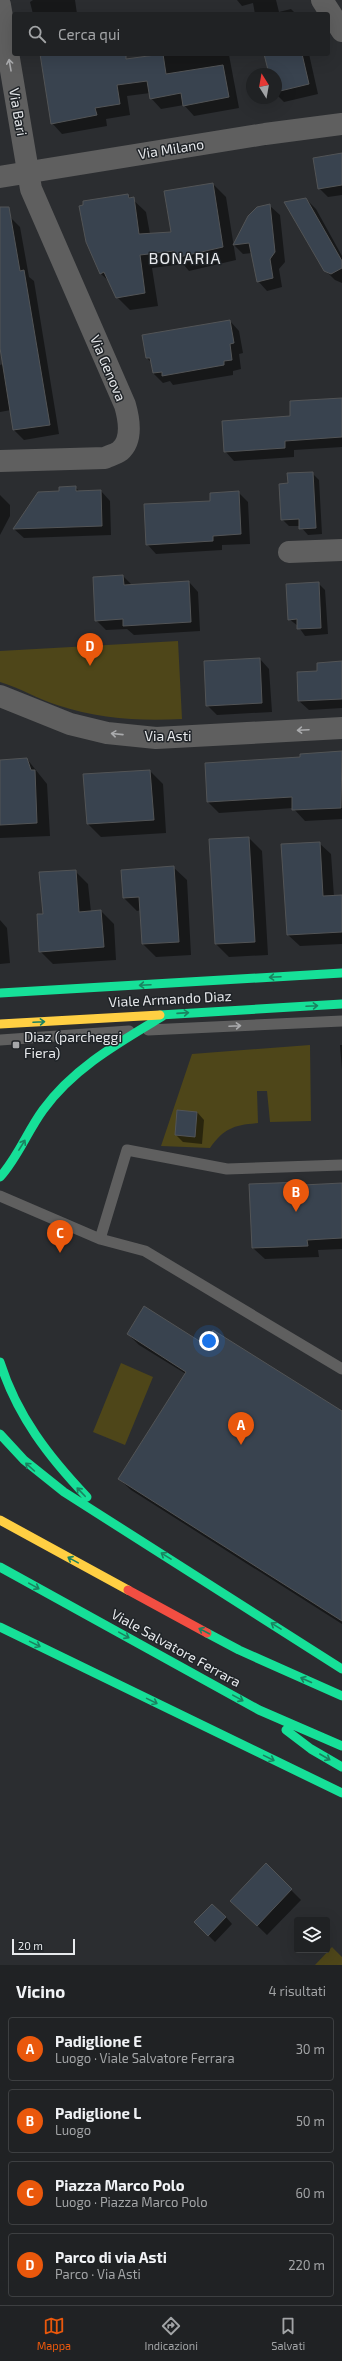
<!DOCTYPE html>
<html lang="it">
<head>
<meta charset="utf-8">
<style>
  body { margin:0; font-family:"Exo 2",sans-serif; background:#282a2c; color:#f1f3f6 }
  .controls { position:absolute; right:12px; bottom:12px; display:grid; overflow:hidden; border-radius:4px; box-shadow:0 4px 16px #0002 }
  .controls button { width:36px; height:36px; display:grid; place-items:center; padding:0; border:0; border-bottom:1px solid #3d3f41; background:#202224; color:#f1f3f6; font:20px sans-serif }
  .compass { position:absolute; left:246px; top:68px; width:36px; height:36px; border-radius:50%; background:#202224; box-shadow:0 4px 16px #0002; rotate:349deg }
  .scale { position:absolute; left:12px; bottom:10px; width:63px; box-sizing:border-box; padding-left:4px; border:2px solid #e7e9ec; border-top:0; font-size:11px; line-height:14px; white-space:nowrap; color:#e7e9ec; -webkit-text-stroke:3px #202428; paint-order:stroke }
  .you { position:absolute; left:209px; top:1341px; width:14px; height:14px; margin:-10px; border:3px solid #fff; border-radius:50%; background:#1a73e8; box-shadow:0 0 0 6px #1a73e833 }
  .badge { display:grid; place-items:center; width:26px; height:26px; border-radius:50%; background:#ea580c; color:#fff; font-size:13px; font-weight:700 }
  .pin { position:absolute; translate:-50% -33px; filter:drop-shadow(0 1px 2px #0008) }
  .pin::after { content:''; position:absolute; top:21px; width:14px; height:12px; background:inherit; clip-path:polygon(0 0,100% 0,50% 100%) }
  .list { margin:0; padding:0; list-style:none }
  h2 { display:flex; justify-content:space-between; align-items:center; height:52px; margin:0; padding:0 16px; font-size:17px }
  h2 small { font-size:13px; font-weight:400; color:#a2a4a6 }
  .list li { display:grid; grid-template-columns:26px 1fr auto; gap:12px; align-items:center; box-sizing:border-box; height:64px; margin:0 8px 8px; padding:0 8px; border:1px solid #3d3f41; border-radius:4px }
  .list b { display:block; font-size:15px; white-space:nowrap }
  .list p { margin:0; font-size:13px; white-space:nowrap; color:#a2a4a6 }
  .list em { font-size:13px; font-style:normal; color:#a2a4a6 }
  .icon { flex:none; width:22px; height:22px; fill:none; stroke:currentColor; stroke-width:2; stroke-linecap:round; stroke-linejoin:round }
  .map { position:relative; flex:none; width:342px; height:1965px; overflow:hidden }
  .search { position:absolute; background:#202224; box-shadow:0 4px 16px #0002; left:12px; right:12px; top:12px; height:44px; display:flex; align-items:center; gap:10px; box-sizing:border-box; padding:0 14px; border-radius:4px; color:#a2a4a6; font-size:15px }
  .sheet { height:340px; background:#202224 }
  nav { display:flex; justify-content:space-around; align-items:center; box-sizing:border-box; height:56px; border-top:1px solid #3d3f41; background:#202224; font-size:11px; color:#a2a4a6 }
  nav a { display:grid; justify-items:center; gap:2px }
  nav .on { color:#ea580c }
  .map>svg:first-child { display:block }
  .green { fill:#4e4619 }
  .shadow { fill:#0007 }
  .building { fill:#39434f; stroke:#525456 }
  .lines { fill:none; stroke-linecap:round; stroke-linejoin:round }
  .lane { stroke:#5f5f5f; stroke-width:11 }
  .street { stroke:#5f5f5f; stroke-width:22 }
  .fast { stroke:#16e098; stroke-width:9 }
  .slow { stroke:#ffcf43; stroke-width:9 }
  .jam { stroke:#f24e42; stroke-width:9 }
  .oneway { stroke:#aaabad }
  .oneway2 { stroke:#1b8260 }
  .poi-dot { fill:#a5a7aa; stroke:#202428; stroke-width:1.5 }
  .labels { text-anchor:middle; stroke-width:3; stroke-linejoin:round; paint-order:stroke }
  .street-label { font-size:14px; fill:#e7e9ec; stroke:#202428 }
  .poi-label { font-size:14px; fill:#e7e9ec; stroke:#202428; text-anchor:start }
  .quarter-label { font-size:16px; letter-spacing:1px; fill:#e7e9ec; stroke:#202428 }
</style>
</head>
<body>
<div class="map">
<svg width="342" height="1965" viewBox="0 0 342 1965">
  <rect width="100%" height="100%" fill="#2b2d30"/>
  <path class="green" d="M178 641 182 719C139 721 99 719 57 705 38 699 20 688 0 682V651Z
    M310 1045 311 1121 270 1122 267 1091H257L258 1123C234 1125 224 1128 210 1148L161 1146 192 1054Z
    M121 1363 153 1377 125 1445 93 1432Z
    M332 1947 342 1957V1965H315Z"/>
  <path class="shadow" d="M33 0H75L77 14H33L30 2Z
    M237 0H276L279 12 291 9 296 14H255L253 3 242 6Z
    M40 54H84L86 67 163 54H233L229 55 239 108 194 116 184 105 161 109 151 98 150 93 127 96 130 115 106 119 107 126 62 134 52 123Z
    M265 54H309L318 94 284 102 276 94V74H270Z
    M342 154V195L328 197 319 188Z
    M213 184 226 197 236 260 189 271 183 264 152 268 158 306 130 310 117 297 110 282 101 274 86 241 128 195 146 212 150 234 172 233Z
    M306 199 316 209 342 256V283L335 280 325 270Z
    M270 206 280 215 285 262 279 269 282 287 267 291 258 281 252 253 243 254 234 245 249 216Z
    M10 217 20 227 29 277 34 281 59 434 24 440 14 430 11 410 0 412V365L3 364 0 344V219Z
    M230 321 239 331 243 353 239 354 241 369 233 371V375L173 385 170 381 163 383 153 373 152 363 147 358Z
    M342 399V447L294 450V457L234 461 225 451 291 417Z
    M312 473 319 480 322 534 308 535 300 526H289L282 519 289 484Z
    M75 487 80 492 101 491 110 501 111 535 24 538 14 529 38 493 60 492Z
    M238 492 248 502 250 544 222 545V550L156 554 147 544 212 502Z
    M0 495 10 505V516L0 535Z
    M123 576 132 585 189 582 198 592 200 631 134 635 127 629 106 630 96 620Z
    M318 583 325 590 328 634 305 636 298 626 289 619Z
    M260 659 269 669 272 712 217 715 207 705Z
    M342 662V708L309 710 299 701 319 672Z
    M342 752V819L305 821 293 808 219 813 208 802 301 758V755Z
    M27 759 47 784 50 836 0 838V761Z
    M150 771 163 784 166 833 101 837 88 824Z
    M249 838 262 851 268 955 229 957 216 944 210 840Z
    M319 843 331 854 334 897 342 896V944L300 946 288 935Z
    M173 867 187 880 191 955 156 957 143 944 141 910 137 911 124 898Z
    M75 871 88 884 91 912 101 911 114 924 116 960 53 964 40 951 44 915Z
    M0 920 7 928 10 963 0 964Z
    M340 1045H342V1070Z
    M197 1112 204 1120 202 1144 183 1142 176 1135Z
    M303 1183 306 1186 342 1184V1249L318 1250 319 1257 265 1259 253 1248 250 1185Z
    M128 1334 204 1345 342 1413V1624L131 1490 119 1479 186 1374 139 1345Z
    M266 1865 301 1900 267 1935 241 1910Z
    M226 1917 232 1924 215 1942 195 1922Z"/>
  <path class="building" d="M40 54H126V59L163 54 166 74 223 65 229 97 183 106 181 93 150 99 147 81 117 85 120 104 95 108 97 115 51 124Z
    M264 54H302L309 84 276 92V74H269Z
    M342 153V185L318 189 313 158Z
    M213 183 223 247 175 258 174 251 140 255 145 293 116 298 104 272 100 274 86 242 79 206 83 205V201L128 194 129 198 134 197 139 234 171 232 164 191Z
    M306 198 342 261V268L331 274 324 271 284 202Z
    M270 204 275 252 270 259 273 278 257 282 249 243 233 245 248 216 257 207Z
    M0 207H9L20 271 24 270 50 425 13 430 0 348Z
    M230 320 234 343 230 344 232 360 224 361V365L162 376V372L153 373 150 358H146L142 335Z
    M342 398V437L285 441V448L224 452 222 421 290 416V401Z
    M313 472 316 528 299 529V519L281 520 279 484 288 483 287 473Z
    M76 486V491L101 490 102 526 13 529 38 492 59 491V487Z
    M239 491 241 534 213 536V541L146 545 144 504 210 501V493Z
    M123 575 124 585 189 581 191 622 123 626V619L95 621 93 577Z
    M319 582 321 628 297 629V619L288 620 286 584Z
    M260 658 262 703 206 706 204 661Z
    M342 661V699L298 701 297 672 317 671V663Z
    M342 751 341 808 292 810V797L207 802 205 763 300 757V754Z
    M27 758 31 770H35L37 823 0 825V760Z
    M150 770 154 820 87 824 83 774Z
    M249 837 255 942 215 944 209 839Z
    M320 842 323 896 342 895V932L287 935 281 844Z
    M174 866 179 942 142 944 139 897 123 898 121 870Z
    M76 870 79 912 101 910 104 947 39 952 37 914H43L39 872Z
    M177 1110 197 1112 195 1137 175 1135Z
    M303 1182V1185L342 1183V1238L307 1240 308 1246 252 1248 249 1184Z
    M144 1306 204 1344 213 1330 342 1411V1621L118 1479 186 1372 127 1334Z
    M266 1863 292 1889 257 1926 230 1901Z
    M212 1904 226 1917 208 1936 194 1922Z"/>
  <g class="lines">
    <path class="lane" d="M148 1030 342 1021
      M0 1040 129 1031
      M0 1196 100 1239 145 1251 342 1369
      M100 1239 127 1150 227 1169 342 1165"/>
    <path class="street" d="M322 0 342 31
      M0 5 31 189 125 405C129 419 133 440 120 451 116 454 109 456 105 458L0 461
      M0 177 265 134 342 124
      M289 552 342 550
      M0 696 70 724 107 733 156 738 342 728"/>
    <path class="fast" d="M0 993 342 973
      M160 1015 342 1004
      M0 1177C18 1157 27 1132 43 1110 73 1068 120 1042 163 1016
      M0 1362C17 1416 49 1457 87 1497
      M0 1434 24 1460 64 1492 342 1669
      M0 1567 259 1710 342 1746
      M0 1627 342 1793
      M207 1633 239 1650 342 1696
      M286 1730 311 1749 342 1767"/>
    <path class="slow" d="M0 1024 160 1015
      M0 1520 128 1590"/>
    <path class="jam" d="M128 1590 207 1633"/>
  </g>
  <defs><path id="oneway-shaft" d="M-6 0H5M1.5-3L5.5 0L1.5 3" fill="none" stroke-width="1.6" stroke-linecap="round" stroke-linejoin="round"/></defs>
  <g class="oneway">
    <use href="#oneway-shaft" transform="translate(10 65) rotate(-100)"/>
    <use href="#oneway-shaft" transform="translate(303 730) rotate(177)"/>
    <use href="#oneway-shaft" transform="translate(117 734) rotate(-174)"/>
    <use href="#oneway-shaft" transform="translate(235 1026) rotate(-3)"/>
  </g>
  <g class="oneway2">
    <use href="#oneway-shaft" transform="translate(275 977) rotate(177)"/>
    <use href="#oneway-shaft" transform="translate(145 985) rotate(177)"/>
    <use href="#oneway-shaft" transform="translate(312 1006) rotate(-3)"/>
    <use href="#oneway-shaft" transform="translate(183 1013) rotate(-4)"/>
    <use href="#oneway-shaft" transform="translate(39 1022) rotate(-3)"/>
    <use href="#oneway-shaft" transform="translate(22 1145) rotate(-58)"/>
    <use href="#oneway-shaft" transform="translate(30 1467) rotate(-138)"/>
    <use href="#oneway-shaft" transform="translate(81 1492) rotate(-134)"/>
    <use href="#oneway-shaft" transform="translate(166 1556) rotate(-148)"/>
    <use href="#oneway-shaft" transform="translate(73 1560) rotate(-151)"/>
    <use href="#oneway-shaft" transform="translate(34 1586) rotate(29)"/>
    <use href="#oneway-shaft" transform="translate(276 1626) rotate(-148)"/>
    <use href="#oneway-shaft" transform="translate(204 1631) rotate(-152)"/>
    <use href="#oneway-shaft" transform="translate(124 1635) rotate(29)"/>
    <use href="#oneway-shaft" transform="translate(35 1644) rotate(26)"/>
    <use href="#oneway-shaft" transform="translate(306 1680) rotate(-156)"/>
    <use href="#oneway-shaft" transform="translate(238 1698) rotate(29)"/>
    <use href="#oneway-shaft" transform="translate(152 1701) rotate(26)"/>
    <use href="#oneway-shaft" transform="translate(325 1757) rotate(30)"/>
    <use href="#oneway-shaft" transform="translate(269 1758) rotate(26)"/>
  </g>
  <rect class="poi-dot" x="12" y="1041" width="8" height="8" rx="2"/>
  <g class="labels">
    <g class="street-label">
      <text transform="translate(18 112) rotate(80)" y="5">Via Bari</text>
      <text transform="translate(171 149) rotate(-9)" y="5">Via Milano</text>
      <text transform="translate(108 368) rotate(67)" y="5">Via Genova</text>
      <text x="168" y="741">Via Asti</text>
      <text transform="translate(170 999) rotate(-3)" y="5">Viale Armando Diaz</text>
      <text transform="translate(176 1648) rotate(29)" y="5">Viale Salvatore Ferrara</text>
    </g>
    <g class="poi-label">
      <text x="24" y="1042">Diaz (parcheggi<tspan x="24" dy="16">Fiera)</tspan></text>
    </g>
    <g class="quarter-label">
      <text x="185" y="264">BONARIA</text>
    </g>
  </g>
</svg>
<div class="controls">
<button><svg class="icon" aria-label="layers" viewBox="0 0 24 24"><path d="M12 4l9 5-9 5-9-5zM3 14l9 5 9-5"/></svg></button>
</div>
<svg class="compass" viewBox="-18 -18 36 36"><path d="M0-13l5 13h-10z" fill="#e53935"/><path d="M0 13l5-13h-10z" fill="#a2a4a6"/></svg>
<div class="scale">20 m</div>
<div class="you"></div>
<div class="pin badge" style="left:241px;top:1445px">A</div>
<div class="pin badge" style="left:296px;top:1212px">B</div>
<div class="pin badge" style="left:60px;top:1253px">C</div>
<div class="pin badge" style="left:90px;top:666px">D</div>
<div class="search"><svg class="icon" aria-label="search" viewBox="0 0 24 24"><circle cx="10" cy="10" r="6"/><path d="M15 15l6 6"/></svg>Cerca qui</div>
</div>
<section class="sheet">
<h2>Vicino<small>4 risultati</small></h2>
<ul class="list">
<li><span class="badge">A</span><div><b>Padiglione E</b><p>Luogo · Viale Salvatore Ferrara</p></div><em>30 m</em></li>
<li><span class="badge">B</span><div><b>Padiglione L</b><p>Luogo</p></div><em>50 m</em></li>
<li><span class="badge">C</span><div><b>Piazza Marco Polo</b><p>Luogo · Piazza Marco Polo</p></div><em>60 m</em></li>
<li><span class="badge">D</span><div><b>Parco di via Asti</b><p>Parco · Via Asti</p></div><em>220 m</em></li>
</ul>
</section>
<nav>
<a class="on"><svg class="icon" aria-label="map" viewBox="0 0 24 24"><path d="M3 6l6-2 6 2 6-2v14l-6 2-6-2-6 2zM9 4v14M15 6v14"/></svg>Mappa</a>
<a><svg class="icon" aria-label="directions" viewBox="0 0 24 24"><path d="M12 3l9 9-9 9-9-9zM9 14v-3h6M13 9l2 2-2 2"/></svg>Indicazioni</a>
<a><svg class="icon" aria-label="saved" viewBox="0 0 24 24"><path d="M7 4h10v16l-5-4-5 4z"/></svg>Salvati</a>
</nav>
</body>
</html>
